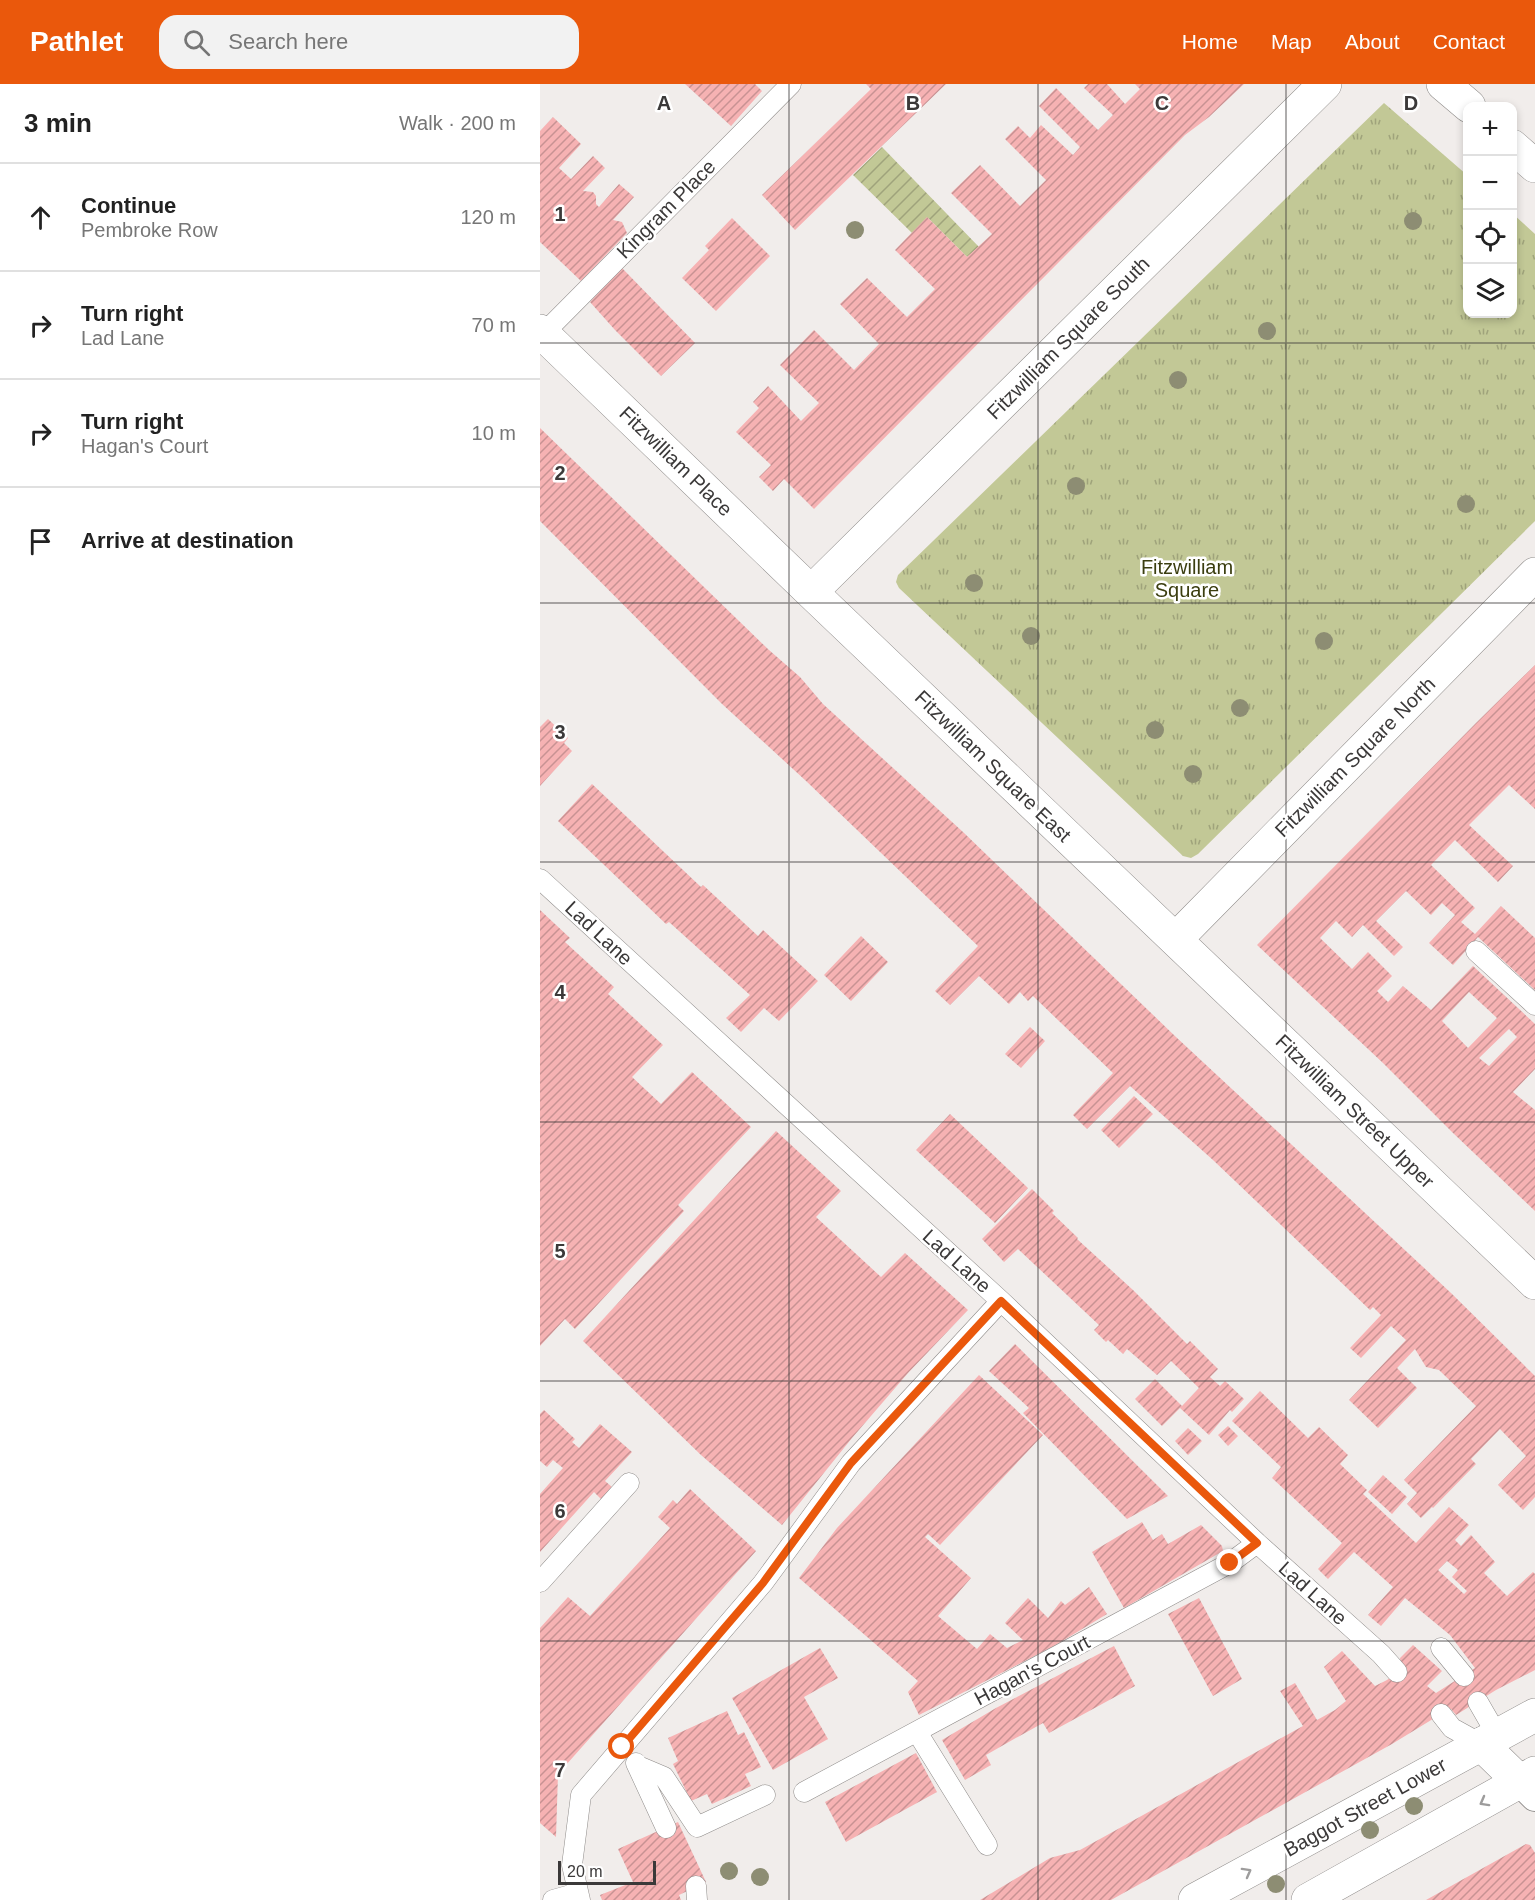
<!DOCTYPE html>
<html lang="en">
<head>
<meta charset="utf-8">
<style>
  body { margin:0; font-family:Arial,sans-serif; background:#f2f2f2; color:#222 }
  .controls { position:absolute; right:18px; top:18px; display:grid; overflow:hidden; border-radius:12px; box-shadow:0 3px 9px #0003 }
  .controls button { width:54px; height:54px; display:grid; place-items:center; padding:0; border:0; border-bottom:2px solid #e0e0e0; background:#fff; color:#222; font:30px sans-serif }
  .scale { position:absolute; left:18px; bottom:15px; width:98px; box-sizing:border-box; padding-left:6px; border:3px solid #3b3939; border-top:0; font-size:16px; line-height:21px; white-space:nowrap; color:#3b3939; -webkit-text-stroke:4px #fff; paint-order:stroke }
  .stop { position:absolute; width:18px; height:18px; margin:-14px; border:4px solid #ea580c; border-radius:50%; background:#fff }
  .stop.end { background:#ea580c; border-color:#fff; box-shadow:0 2px 6px #0008 }
  .list { margin:0; padding:0; list-style:none }
  h2 { display:flex; justify-content:space-between; align-items:center; height:78px; margin:0; padding:0 24px; font-size:26px }
  h2 small { font-size:20px; font-weight:400; color:#767676 }
  .list li { display:grid; grid-template-columns:39px 1fr auto; gap:18px; align-items:center; box-sizing:border-box; height:108px; padding:0 24px; border-top:2px solid #e0e0e0 }
  .list b { display:block; font-size:22px; white-space:nowrap }
  .list p { margin:0; font-size:20px; white-space:nowrap; color:#767676 }
  .list em { font-size:20px; font-style:normal; color:#767676 }
  .icon { flex:none; width:33px; height:33px; fill:none; stroke:currentColor; stroke-width:2; stroke-linecap:round; stroke-linejoin:round }
  .map { position:relative; flex:none; width:995px; height:1816px; overflow:hidden }
  header { display:flex; align-items:center; gap:36px; box-sizing:border-box; height:84px; padding:0 30px; background:#ea580c; color:#fff }
  header strong { font-size:28px }
  nav { display:flex; gap:33px; margin-inline-start:auto; font-size:21px }
  .search { width:420px; height:54px; background:#f2f2f2; display:flex; align-items:center; gap:15px; box-sizing:border-box; padding:0 21px; border-radius:18px; color:#767676; font-size:22px }
  main { display:flex }
  aside { flex:1; background:#fff }
  .map>svg:first-child { display:block }
  .park { fill:url(#park-tufts) }
  .garden { fill:url(#garden-furrows) }
  .building { fill:url(#building-hatch); fill-rule:evenodd }
  .lines { fill:none; stroke-linecap:round; stroke-linejoin:round }
  .service-casing { stroke:#8e8b89; stroke-width:21 }
  .pedestrian-casing { stroke:#8e8b89; stroke-width:30 }
  .minor-casing { stroke:#8e8b89; stroke-width:34 }
  .tertiary-casing { stroke:#8e8b89; stroke-width:34 }
  .secondary-casing { stroke:#8e8b89; stroke-width:34 }
  .service { stroke:#fff; stroke-width:20 }
  .pedestrian { stroke:#fff; stroke-width:28 }
  .minor { stroke:#fff; stroke-width:33 }
  .tertiary { stroke:#fff; stroke-width:33 }
  .secondary { stroke:#fff; stroke-width:33 }
  .tree { fill:#8d8d73 }
  .oneway { stroke:#9d9c9c }
  .route { stroke:#ea580c; stroke-width:8 }
  .grid { fill:none; stroke:#3b3939; stroke-width:1.5; stroke-opacity:0.55 }
  .labels { text-anchor:middle; stroke-width:5; stroke-linejoin:round; paint-order:stroke }
  .street-label { font-size:20px; fill:#3b3939; stroke:#fff }
  .park-label { font-size:20px; fill:#3b3e10; stroke:#fff }
  .grid-label { font-size:20px; text-anchor:middle; font-weight:bold; fill:#3b3939; stroke:#fff; stroke-width:5; stroke-linejoin:round; paint-order:stroke }
</style>
</head>
<body>
<header>
<strong>Pathlet</strong>
<div class="search"><svg class="icon" aria-label="search" viewBox="0 0 24 24"><circle cx="10" cy="10" r="6"/><path d="M15 15l6 6"/></svg>Search here</div>
<nav><a>Home</a><a>Map</a><a>About</a><a>Contact</a></nav>
</header>
<main>
<aside>
<h2>3 min<small>Walk · 200 m</small></h2>
<ul class="list">
<li><svg class="icon" aria-label="ahead" viewBox="0 0 24 24"><path d="M12 20V5M6 11l6-6 6 6"/></svg><div><b>Continue</b><p>Pembroke Row</p></div><em>120 m</em></li>
<li><svg class="icon" aria-label="right" viewBox="0 0 24 24"><path d="M7 20v-9h11M14 6l5 5-5 5"/></svg><div><b>Turn right</b><p>Lad Lane</p></div><em>70 m</em></li>
<li><svg class="icon" aria-label="right" viewBox="0 0 24 24"><path d="M7 20v-9h11M14 6l5 5-5 5"/></svg><div><b>Turn right</b><p>Hagan's Court</p></div><em>10 m</em></li>
<li><svg class="icon" aria-label="arrive" viewBox="0 0 24 24"><path d="M6 21V4h12l-3 4 3 4H6"/></svg><div><b>Arrive at destination</b></div></li>
</ul>
</aside>
<div class="map">
<svg width="995" height="1816" viewBox="0 0 995 1816">
  <defs>
    <pattern id="park-tufts" width="24" height="20" patternUnits="userSpaceOnUse" patternTransform="scale(1.5)"><rect width="24" height="20" fill="#c2c896"/><path d="M3 7l-1-3M5 7V3M7 7l1-3M15 17l-1-3M17 17v-4M19 17l1-3" fill="none" stroke="#9fa37b"/></pattern>
    <pattern id="garden-furrows" width="10" height="10" patternUnits="userSpaceOnUse" patternTransform="scale(1.5)"><rect width="10" height="10" fill="#c2c896"/><path d="M-1 1l2-2M0 10L10 0M9 11l2-2" fill="none" stroke="#9fa37b"/></pattern>
    <pattern id="building-hatch" width="6" height="6" patternUnits="userSpaceOnUse" patternTransform="scale(1.5)"><rect width="6" height="6" fill="#f6b2b3"/><path d="M-1 1l2-2M0 6l6-6M5 7l2-2" fill="none" stroke="#c89293"/></pattern>
  </defs>
  <rect width="100%" height="100%" fill="#f1edeb"/>
  <path class="park" d="M844 19 927 91 928 230H972L973 130 995 150V437L658 770 651 774 643 772 359 504 356 498 358 491Z"/>
  <path class="garden" d="M342 63 439 163 427 173 388 134 372 149 313 91Z"/>
  <path class="building" d="M145 0H215L222 7 191 42Z
    M326 0H406L255 146 222 111 331 5Z
    M548 0H567L585 20 600 5 595 0H704L669 33 645 51 274 425 244 395 233 407 219 393 231 381 196 348 219 324 213 318 228 302 261 337 279 319 240 281 274 246 314 286 339 260 300 220 327 194 367 233 395 205 355 166 387 133 427 173 452 150 411 109 440 81 480 122 506 96 465 55 478 42 490 54 501 41 533 71 540 63 499 22 516 4 558 46 573 31 544 4Z
    M13 33 41 60 19 84 31 95 53 72 65 84 43 107 53 108 56 112V120L59 123 79 100 94 113 73 136 82 138 87 149 41 197 0 158V47Z
    M192 134 230 172 176 227 142 194 169 166 165 162Z
    M82 184 155 259 121 292 75 246 50 218Z
    M0 344 229 566 260 593 283 620 423 748 636 953 911 1209 995 1292V1413L983 1426 958 1401 986 1372 960 1345 931 1375 936 1380 893 1424 892 1423 881 1434 867 1420 877 1409 864 1396 936 1322 899 1286 886 1283 875 1265 857 1284 877 1304 838 1344 809 1316 866 1256 851 1242 821 1274 810 1264 841 1231 833 1223 830 1226 673 1076 590 1002 547 1045 533 1031 573 989 493 912 488 917 480 908 469 920 439 892 410 921 395 907 438 862 265 696 181 619 0 437Z
    M995 581V725L969 701 929 741 973 782 958 798 915 756 891 781 935 824 921 838 935 850 961 822 995 854V906L938 853 913 881 889 859 915 831 902 819 891 831 866 807 836 837 863 863 854 872 823 841 812 853 796 837 780 854 812 885 828 868 852 892 837 907 848 918 863 902 891 926 933 882 995 940V985L973 1008 995 1026V1127L913 1049 843 979 717 861 936 639ZM929 908 957 934 928 964 902 937ZM969 945 977 953 949 982 939 974Z
    M8 635 28 654 24 659 32 667 0 702V643Z
    M52 700 161 803 163 801 218 852 223 846 278 897 239 937 224 924 201 948 186 934 210 911 129 838 126 840 18 737Z
    M0 826 30 854 25 858 74 903 68 910 123 961 92 993 121 1020 152 988 211 1043 138 1121 144 1127 35 1245 25 1235 0 1262Z
    M321 852 348 878 311 917 284 891Z
    M490 943 505 957 481 984 465 970Z
    M594 1012 613 1030 579 1064 561 1046Z
    M410 1030 488 1104 455 1139 376 1066Z
    M236 1047 301 1107 276 1133 341 1193 365 1169 428 1226 368 1289 312 1354 242 1441 161 1371 43 1257Z
    M492 1105 514 1127 512 1129 538 1154 537 1155 593 1206 647 1260 650 1257 678 1285 670 1293 680 1302 685 1297 704 1315 692 1328 690 1326 669 1351 640 1324 622 1342 595 1315 615 1295 642 1322 659 1304 631 1277 617 1291 587 1265 583 1270 568 1256 566 1258 554 1246 559 1241 478 1165 464 1178 442 1155Z
    M475 1260 628 1412 587 1435 483 1329 489 1324 449 1287Z
    M439 1291 503 1351 400 1461 388 1450 385 1453 431 1494 398 1532 437 1565 450 1550 467 1564 483 1556 465 1539 488 1514 508 1534 521 1517 525 1521 549 1503 567 1530 514 1562 379 1631 368 1608 378 1597 259 1494 297 1444Z
    M720 1307 768 1354 779 1343 808 1371 800 1380 827 1406 823 1410 876 1459 909 1423 929 1441 915 1456 921 1462 931 1451 955 1478 944 1489 967 1512 993 1488 995 1490V1586L956 1606 916 1631 911 1625 901 1630 852 1660 571 1816H440L510 1774 540 1766 569 1750 763 1642 740 1607 755 1599 777 1636 795 1626 806 1617 784 1583 802 1567 835 1602 847 1596 861 1584 860 1574 873 1561 902 1587 887 1602 896 1609 935 1584 910 1551 865 1514 841 1542 828 1531 853 1503 814 1468 788 1495 778 1485 802 1459 732 1394 741 1383 692 1337ZM907 1477 918 1486 912 1493 927 1507 924 1510 898 1486Z
    M4 1326 35 1355 32 1358 39 1364 60 1340 92 1368 65 1397 72 1403 61 1415 54 1408 0 1468V1410L23 1384 13 1376 7 1383 0 1377V1330Z
    M688 1342 698 1352 688 1362 678 1351Z
    M648 1344 662 1357 648 1371 635 1357Z
    M843 1391 867 1413 852 1430 828 1408Z
    M150 1405 216 1467 18 1690 16 1753 0 1739V1544L28 1513 50 1532 130 1444 118 1433 133 1416 137 1420Z
    M602 1438 613 1456 622 1450 628 1460 661 1441 682 1462 683 1467 584 1524 552 1468Z
    M659 1514 702 1595 673 1612 628 1530Z
    M574 1562 595 1602 509 1649 503 1639 474 1655 446 1671 451 1681 425 1696 402 1656 456 1624Z
    M280 1564 298 1594 264 1613 288 1655 233 1686 192 1614Z
    M187 1627 198 1651 204 1648 221 1683 205 1690 211 1702 172 1720 167 1710 151 1717 133 1680 138 1677 128 1654Z
    M376 1669 397 1708 306 1758 285 1718Z
    M138 1738 166 1798 139 1811 141 1816H62L60 1811 93 1798 78 1765Z
    M986 1760 990 1761 995 1769V1816H886Z"/>
  <g class="lines">
    <defs>
      <path id="service" d="M3 250 251 0
        M0 795 461 1217 717 1459 841 1570 857 1588
        M936 867 995 921
        M0 1498 89 1399
        M901 1564 924 1592
        M938 1618 957 1651
        M901 1630 912 1644 941 1660
        M377 1648 447 1761
        M96 1679 126 1744
        M98 1682 124 1693 157 1743 225 1711
        M264 1708 690 1479 717 1459
        M156 1802 157 1816
        M13 1816 38 1809
        M40 1816 32 1781 41 1711 223 1499 311 1379 461 1217"/>
      <path id="pedestrian" d="M980 1698 995 1713"/>
      <path id="minor" d="M941 1660 980 1698"/>
      <path id="tertiary" d="M0 247 271 508 995 1199
        M271 508 785 0
        M636 855 995 490"/>
      <path id="secondary" d="M903 0 929 22
        M972 62 995 82
        M655 1816 995 1631
        M768 1816 995 1689"/>
    </defs>
    <use href="#service" class="service-casing"/>
    <use href="#pedestrian" class="pedestrian-casing"/>
    <use href="#minor" class="minor-casing"/>
    <use href="#tertiary" class="tertiary-casing"/>
    <use href="#secondary" class="secondary-casing"/>
    <use href="#service" class="service"/>
    <use href="#pedestrian" class="pedestrian"/>
    <use href="#minor" class="minor"/>
    <use href="#tertiary" class="tertiary"/>
    <use href="#secondary" class="secondary"/>
  </g>
  <g class="tree">
    <circle cx="873" cy="137" r="9"/>
    <circle cx="315" cy="146" r="9"/>
    <circle cx="727" cy="247" r="9"/>
    <circle cx="638" cy="296" r="9"/>
    <circle cx="536" cy="402" r="9"/>
    <circle cx="926" cy="420" r="9"/>
    <circle cx="434" cy="499" r="9"/>
    <circle cx="491" cy="552" r="9"/>
    <circle cx="784" cy="557" r="9"/>
    <circle cx="700" cy="624" r="9"/>
    <circle cx="615" cy="646" r="9"/>
    <circle cx="653" cy="690" r="9"/>
    <circle cx="874" cy="1722" r="9"/>
    <circle cx="830" cy="1746" r="9"/>
    <circle cx="189" cy="1787" r="9"/>
    <circle cx="220" cy="1793" r="9"/>
    <circle cx="736" cy="1800" r="9"/>
  </g>
  <defs><path id="oneway-chevron" d="M-2-3.5L2.5 0L-2 3.5" fill="none" stroke-width="1.6" stroke-linecap="round" stroke-linejoin="round" transform="scale(1.5)"/></defs>
  <g class="oneway">
    <use href="#oneway-chevron" transform="translate(944 1718) rotate(151)"/>
    <use href="#oneway-chevron" transform="translate(707 1788) rotate(-29)"/>
  </g>
  <g class="lines">
    <path class="route" d="M82 1663 223 1499 311 1379 461 1217 717 1459 690 1479"/>
  </g>
  <path class="grid" d="M249 0V1816M498 0V1816M746 0V1816M0 259H995M0 519H995M0 778H995M0 1038H995M0 1297H995M0 1557H995"/>
  <g class="labels">
    <g class="street-label">
      <text transform="translate(126 125) rotate(-45)" y="7">Kingram Place</text>
      <text transform="translate(528 254) rotate(-45)" y="7">Fitzwilliam Square South</text>
      <text transform="translate(136 377) rotate(44)" y="7">Fitzwilliam Place</text>
      <text transform="translate(815 673) rotate(-45)" y="7">Fitzwilliam Square North</text>
      <text transform="translate(453 682) rotate(44)" y="7">Fitzwilliam Square East</text>
      <text transform="translate(59 849) rotate(43)" y="7">Lad Lane</text>
      <text transform="translate(815 1027) rotate(44)" y="7">Fitzwilliam Street Upper</text>
      <text transform="translate(417 1177) rotate(42)" y="7">Lad Lane</text>
      <text transform="translate(773 1509) rotate(42)" y="7">Lad Lane</text>
      <text transform="translate(492 1586) rotate(-28)" y="7">Hagan's Court</text>
      <text transform="translate(825 1723) rotate(-29)" y="7">Baggot Street Lower</text>
    </g>
    <g class="park-label">
      <text x="647" y="490">Fitzwilliam<tspan x="647" dy="23">Square</tspan></text>
    </g>
  </g>
  <g class="grid-label">
    <text x="124" y="26">A</text>
    <text x="373" y="26">B</text>
    <text x="622" y="26">C</text>
    <text x="871" y="26">D</text>
    <text x="20" y="137">1</text>
    <text x="20" y="396">2</text>
    <text x="20" y="655">3</text>
    <text x="20" y="915">4</text>
    <text x="20" y="1174">5</text>
    <text x="20" y="1434">6</text>
    <text x="20" y="1693">7</text>
  </g>
</svg>
<div class="controls">
<button>+</button>
<button>−</button>
<button><svg class="icon" aria-label="locate" viewBox="0 0 24 24"><circle cx="12" cy="12" r="6"/><path d="M12 2v4M12 18v4M2 12h4M18 12h4"/></svg></button>
<button><svg class="icon" aria-label="layers" viewBox="0 0 24 24"><path d="M12 4l9 5-9 5-9-5zM3 14l9 5 9-5"/></svg></button>
</div>
<div class="scale">20 m</div>
<div class="stop" style="left:82px;top:1663px"></div>
<div class="stop end" style="left:690px;top:1479px"></div>
</div>
</main>
</body>
</html>
